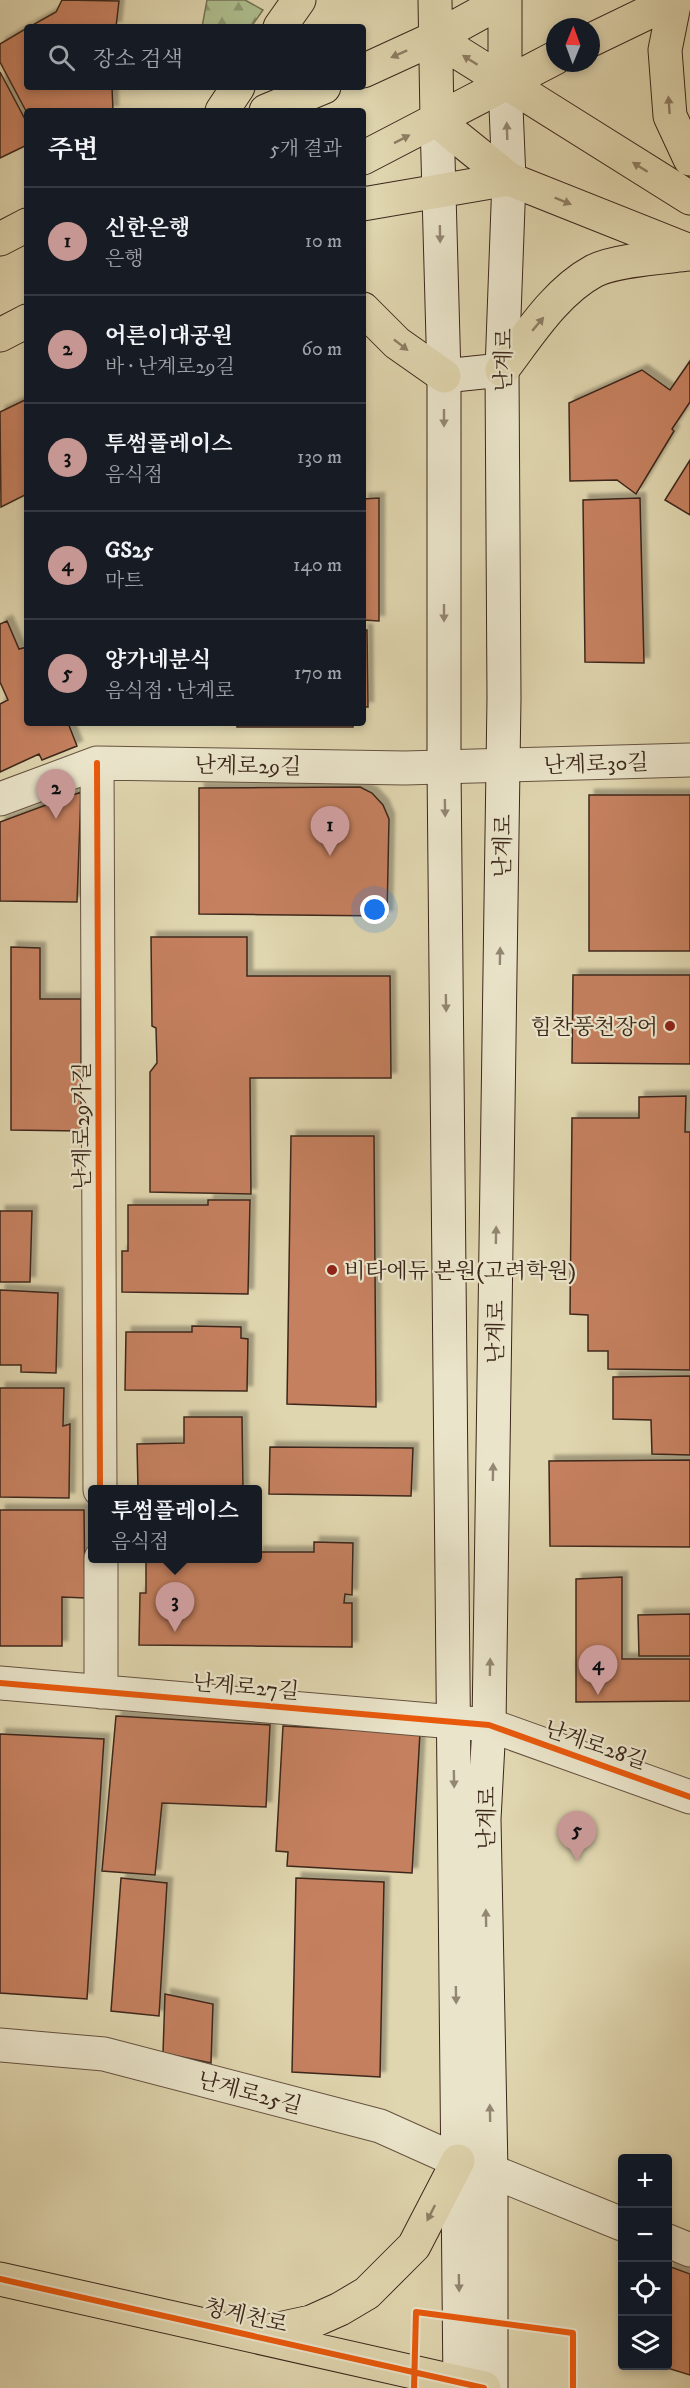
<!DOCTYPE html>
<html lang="ko">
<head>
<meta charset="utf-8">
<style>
  body { margin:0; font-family:"IM FELL DW Pica","Noto Serif KR",serif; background:#20242c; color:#f1f3f6 }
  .controls { position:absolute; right:18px; bottom:18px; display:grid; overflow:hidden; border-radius:6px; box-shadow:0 3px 9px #0003 }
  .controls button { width:54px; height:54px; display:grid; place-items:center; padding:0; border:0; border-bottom:2px solid #363941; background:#171b24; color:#f1f3f6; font:30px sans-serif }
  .compass { position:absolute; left:546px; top:18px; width:54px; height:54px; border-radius:50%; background:#171b24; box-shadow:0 3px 9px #0003; rotate:1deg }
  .you { position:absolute; left:375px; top:910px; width:21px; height:21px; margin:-15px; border:4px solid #fff; border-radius:50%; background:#1a73e8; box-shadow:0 0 0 9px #1a73e833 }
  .badge { display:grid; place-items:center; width:39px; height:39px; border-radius:50%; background:#c59692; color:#111; font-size:20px; font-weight:700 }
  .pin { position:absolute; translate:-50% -50px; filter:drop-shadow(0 2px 3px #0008) }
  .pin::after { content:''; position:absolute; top:32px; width:21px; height:18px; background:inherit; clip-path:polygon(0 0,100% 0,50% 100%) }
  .popup { position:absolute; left:88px; top:1485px; width:174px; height:78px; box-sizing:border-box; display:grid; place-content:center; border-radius:6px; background:#171b24; filter:drop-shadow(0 2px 4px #0005); font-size:20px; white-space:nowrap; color:#9ea1a6 }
  .popup b { font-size:22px; color:#f1f3f6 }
  .popup::after { content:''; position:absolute; left:50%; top:100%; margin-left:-12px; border:12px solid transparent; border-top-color:#171b24 }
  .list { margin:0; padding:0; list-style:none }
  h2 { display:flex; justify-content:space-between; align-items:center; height:78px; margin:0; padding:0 24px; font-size:26px }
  h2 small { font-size:20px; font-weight:400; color:#9ea1a6 }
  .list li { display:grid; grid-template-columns:39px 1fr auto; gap:18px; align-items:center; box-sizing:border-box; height:108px; padding:0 24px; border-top:2px solid #363941 }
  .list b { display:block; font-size:22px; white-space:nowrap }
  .list p { margin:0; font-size:20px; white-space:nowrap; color:#9ea1a6 }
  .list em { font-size:20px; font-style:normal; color:#9ea1a6 }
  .icon { flex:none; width:33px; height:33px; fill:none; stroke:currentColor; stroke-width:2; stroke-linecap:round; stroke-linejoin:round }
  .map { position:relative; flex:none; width:690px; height:2388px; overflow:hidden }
  .search { position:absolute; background:#171b24; box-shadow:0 3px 9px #0003; left:24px; top:24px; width:342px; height:66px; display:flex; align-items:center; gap:15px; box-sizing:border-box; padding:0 21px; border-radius:6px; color:#9ea1a6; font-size:22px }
  .panel { position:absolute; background:#171b24; box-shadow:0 3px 9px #0003; left:24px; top:108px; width:342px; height:618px; border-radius:6px }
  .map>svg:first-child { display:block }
  .forest { fill:url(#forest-firs); stroke:#757254; stroke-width:1.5 }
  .building { fill:#c5805e; stroke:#3c271b; stroke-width:1.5; filter:url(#shadow) }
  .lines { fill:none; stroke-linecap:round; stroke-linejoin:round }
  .minor-casing { stroke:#655240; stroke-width:35 }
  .secondary-casing { stroke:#3c271b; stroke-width:35 }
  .primary-casing { stroke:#3c271b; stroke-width:35 }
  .minor { stroke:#eae4ca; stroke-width:33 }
  .secondary { stroke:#eae4ca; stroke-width:33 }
  .primary { stroke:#dfd5ae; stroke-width:33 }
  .cycleway-casing { stroke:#eae4ca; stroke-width:10 }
  .cycleway { stroke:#e8590c; stroke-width:6 }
  .oneway { fill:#8e7e64 }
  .oneway2 { fill:#938672 }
  .poi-dot { fill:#8f2418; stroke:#eae4ca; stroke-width:2 }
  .labels { text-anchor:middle; stroke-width:4.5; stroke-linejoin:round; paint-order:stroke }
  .street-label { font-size:22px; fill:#3c271b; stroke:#eae4ca }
  .poi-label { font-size:22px; fill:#3c271b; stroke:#eae4ca; text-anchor:end }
</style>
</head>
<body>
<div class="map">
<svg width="690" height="2388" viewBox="0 0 690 2388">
  <defs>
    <pattern id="forest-firs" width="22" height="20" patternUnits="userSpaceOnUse" patternTransform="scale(1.5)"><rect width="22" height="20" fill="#aebe8e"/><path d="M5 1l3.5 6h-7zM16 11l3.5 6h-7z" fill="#8f9a73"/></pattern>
    <filter id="shadow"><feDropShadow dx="5.5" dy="-5.5" stdDeviation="1.5" flood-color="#0004"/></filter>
  </defs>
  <rect width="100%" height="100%" fill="#dfd5ae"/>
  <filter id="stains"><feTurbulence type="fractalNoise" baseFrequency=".00333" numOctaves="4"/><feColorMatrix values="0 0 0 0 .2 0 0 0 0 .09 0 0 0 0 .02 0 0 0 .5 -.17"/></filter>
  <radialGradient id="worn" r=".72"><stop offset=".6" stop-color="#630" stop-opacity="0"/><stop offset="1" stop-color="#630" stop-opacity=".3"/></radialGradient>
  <path class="forest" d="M207 0H245L263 10 251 27H202Z"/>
  <path class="building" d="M62 0 119 1 116 27H29L56 12Z
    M27 28V87H112L113 111H27V113L0 62V44Z
    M0 72 27 123V145L0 158Z
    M690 361V402L672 429 674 431 636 494 617 480 570 481 569 403 642 370 670 390Z
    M27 399V494L1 507 0 412Z
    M690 460V515L665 500Z
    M379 498V621L363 620V499Z
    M640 498 644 663 585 662 583 500Z
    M7 621 19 649 27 647V723H68L77 746 42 760 39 754 0 772V704L8 700 0 682V624Z
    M363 630H367L368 707H363Z
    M237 723H353V727H237Z
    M360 787 372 793 383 805 389 819 387 916 199 914V788Z
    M81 792 77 902 0 901V822Z
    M589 795H690V951H589Z
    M151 937H247V976H390L391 1078H250L251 1194 150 1192V1072L157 1063 156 1028 152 1026Z
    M11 947 40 948V999H81V1131L11 1130Z
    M573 975H690V1064L572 1063Z
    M686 1096 685 1132H690V1370L608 1369V1351H588V1315L570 1314 572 1118H639V1097Z
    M291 1136H374L376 1407 287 1404Z
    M208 1200H250L248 1294 122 1292V1251H128V1205H208Z
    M0 1211H32L30 1282H0Z
    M0 1290 58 1293 56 1373 21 1372V1365H0Z
    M192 1326 241 1327V1338L248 1339 247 1391 125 1390 126 1332H192Z
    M690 1376V1455L652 1454 651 1420 613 1419V1377Z
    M0 1388H64L63 1426 70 1424 69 1498 0 1497Z
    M184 1417H242L243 1490H138L137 1444 184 1443Z
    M270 1447 413 1448 411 1496 269 1494Z
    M690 1460V1547L550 1546 549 1461Z
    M0 1510H84L85 1598 62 1597V1646H0Z
    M314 1542 353 1543 352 1595 345 1594 344 1603H352V1647L139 1645 140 1593H146V1558H258V1552H314Z
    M622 1577V1659H690V1701L576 1702V1579Z
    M690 1614V1656H639L638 1615Z
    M116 1716 270 1725 266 1807 162 1803 155 1875 102 1871Z
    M283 1726 420 1733 412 1873 287 1866 288 1852 276 1851Z
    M0 1734 104 1739 87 1999 0 1993Z
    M121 1878 167 1883 159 2016 111 2011Z
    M296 1878 384 1882 380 2077 292 2072Z
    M165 1994 213 2004 211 2063 163 2053Z
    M668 2266 690 2274V2375L661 2366H668Z"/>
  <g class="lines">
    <defs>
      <path id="minor" d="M97 763 100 1490
        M0 799 97 763 405 768 690 760
        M101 1558V1692
        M0 1683 489 1725 690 1797
        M0 2045 104 2054 380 2126 458 2161 491 2171 622 2224
        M668 2241 690 2250"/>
      <path id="secondary" d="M437 121 444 376V767L460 2388
        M444 376 502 370
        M491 2388V2171L484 1819 489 1725 504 698 502 370 509 179 505 83"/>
      <path id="primary" d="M435 0 437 121
        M675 0 665 50 670 116 690 159
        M280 27 299 0
        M435 38 690 198
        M591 40 674 0
        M363 71 435 38 504 0
        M505 83V0
        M222 111 238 87
        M266 111 324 87
        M437 121 509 179 690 251
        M363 158 555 58
        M363 204 509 179
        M0 239 27 225
        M363 309 397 343 444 376
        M0 335 27 321
        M502 370C528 336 555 292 594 271 615 260 665 257 690 254
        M0 2279 484 2388
        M260 2333 311 2322 340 2309 367 2293 414 2246 458 2161"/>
    </defs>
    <use href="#minor" class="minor-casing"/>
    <use href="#secondary" class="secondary-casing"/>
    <use href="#primary" class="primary-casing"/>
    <use href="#minor" class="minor"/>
    <use href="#secondary" class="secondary"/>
    <use href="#primary" class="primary"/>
    <defs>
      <path id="cycleway" d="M97 763 100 1490
        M0 1683 489 1725 690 1797
        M0 2279 484 2388
        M414 2388 416 2312 573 2333V2388"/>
    </defs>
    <use href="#cycleway" class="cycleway-casing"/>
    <use href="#cycleway" class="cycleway"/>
  </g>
  <defs><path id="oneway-solid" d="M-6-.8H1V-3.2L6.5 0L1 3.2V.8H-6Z" transform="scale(1.5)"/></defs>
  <g class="oneway">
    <use href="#oneway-solid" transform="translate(399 54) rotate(156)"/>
    <use href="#oneway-solid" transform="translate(470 60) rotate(-148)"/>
    <use href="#oneway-solid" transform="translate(669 105) rotate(-94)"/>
    <use href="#oneway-solid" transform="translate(402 139) rotate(-27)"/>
    <use href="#oneway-solid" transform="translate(640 167) rotate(-148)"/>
    <use href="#oneway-solid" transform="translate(563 201) rotate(22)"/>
    <use href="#oneway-solid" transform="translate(538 324) rotate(-50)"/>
    <use href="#oneway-solid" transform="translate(401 345) rotate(38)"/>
    <use href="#oneway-solid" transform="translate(431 2213) rotate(117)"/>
  </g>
  <g class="oneway2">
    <use href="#oneway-solid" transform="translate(507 131) rotate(-92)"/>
    <use href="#oneway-solid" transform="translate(440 234) rotate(89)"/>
    <use href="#oneway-solid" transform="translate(444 418) rotate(90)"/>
    <use href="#oneway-solid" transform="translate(444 613) rotate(90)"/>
    <use href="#oneway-solid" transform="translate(445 808) rotate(89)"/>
    <use href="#oneway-solid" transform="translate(500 956) rotate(-89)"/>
    <use href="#oneway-solid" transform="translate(446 1003) rotate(89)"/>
    <use href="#oneway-solid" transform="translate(496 1235) rotate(-89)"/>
    <use href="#oneway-solid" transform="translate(493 1472) rotate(-89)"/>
    <use href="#oneway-solid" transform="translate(490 1667) rotate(-89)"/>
    <use href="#oneway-solid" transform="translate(454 1779) rotate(89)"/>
    <use href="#oneway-solid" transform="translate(486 1918) rotate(-91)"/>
    <use href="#oneway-solid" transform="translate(456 1995) rotate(89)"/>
    <use href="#oneway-solid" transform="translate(490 2113) rotate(-91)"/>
    <use href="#oneway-solid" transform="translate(459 2283) rotate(89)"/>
  </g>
  <g class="poi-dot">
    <circle cx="670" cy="1026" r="6"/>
    <circle cx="332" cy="1270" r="6"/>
  </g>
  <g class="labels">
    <g class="street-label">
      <text transform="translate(503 360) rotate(-89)" y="8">난계로</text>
      <text transform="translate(596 763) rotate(-2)" y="8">난계로30길</text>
      <text transform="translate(248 765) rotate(1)" y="8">난계로29길</text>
      <text transform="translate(502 846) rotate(-89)" y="8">난계로</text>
      <text transform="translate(81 1126) rotate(-90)" y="8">난계로29가길</text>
      <text transform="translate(495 1332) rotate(-89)" y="8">난계로</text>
      <text transform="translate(246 1686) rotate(5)" y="8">난계로27길</text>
      <text transform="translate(596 1744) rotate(19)" y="8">난계로28길</text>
      <text transform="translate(486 1818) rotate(-89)" y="8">난계로</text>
      <text transform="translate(250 2092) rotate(15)" y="8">난계로25길</text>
      <text transform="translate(246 2315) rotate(13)" y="8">청계천로</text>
    </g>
    <g class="poi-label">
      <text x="658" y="1034">힘찬풍천장어</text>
      <text x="344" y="1278" text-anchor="start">비타에듀 본원(고려학원)</text>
    </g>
  </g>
  <rect width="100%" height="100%" filter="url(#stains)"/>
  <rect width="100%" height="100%" fill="url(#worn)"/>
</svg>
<div class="controls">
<button>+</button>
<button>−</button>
<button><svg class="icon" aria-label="locate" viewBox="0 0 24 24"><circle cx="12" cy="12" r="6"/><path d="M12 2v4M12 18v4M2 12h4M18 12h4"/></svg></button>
<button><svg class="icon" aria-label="layers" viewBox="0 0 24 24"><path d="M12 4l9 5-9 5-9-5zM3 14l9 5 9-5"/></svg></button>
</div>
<svg class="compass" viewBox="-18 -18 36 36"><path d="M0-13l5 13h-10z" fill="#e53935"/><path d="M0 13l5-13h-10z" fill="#9ea1a6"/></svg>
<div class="you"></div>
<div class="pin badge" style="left:330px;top:856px">1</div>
<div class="pin badge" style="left:56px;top:819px">2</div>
<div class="pin badge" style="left:175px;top:1632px">3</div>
<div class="popup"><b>투썸플레이스</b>음식점</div>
<div class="pin badge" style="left:598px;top:1695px">4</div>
<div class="pin badge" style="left:577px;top:1861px">5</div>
<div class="search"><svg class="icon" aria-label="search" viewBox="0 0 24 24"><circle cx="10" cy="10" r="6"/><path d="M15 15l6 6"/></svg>장소 검색</div>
<section class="panel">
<h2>주변<small>5개 결과</small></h2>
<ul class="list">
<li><span class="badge">1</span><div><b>신한은행</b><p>은행</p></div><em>10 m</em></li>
<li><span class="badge">2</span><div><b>어른이대공원</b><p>바 · 난계로29길</p></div><em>60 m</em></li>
<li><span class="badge">3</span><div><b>투썸플레이스</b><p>음식점</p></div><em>130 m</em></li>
<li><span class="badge">4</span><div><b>GS25</b><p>마트</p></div><em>140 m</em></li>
<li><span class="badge">5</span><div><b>양가네분식</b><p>음식점 · 난계로</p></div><em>170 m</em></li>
</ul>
</section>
</div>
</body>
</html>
